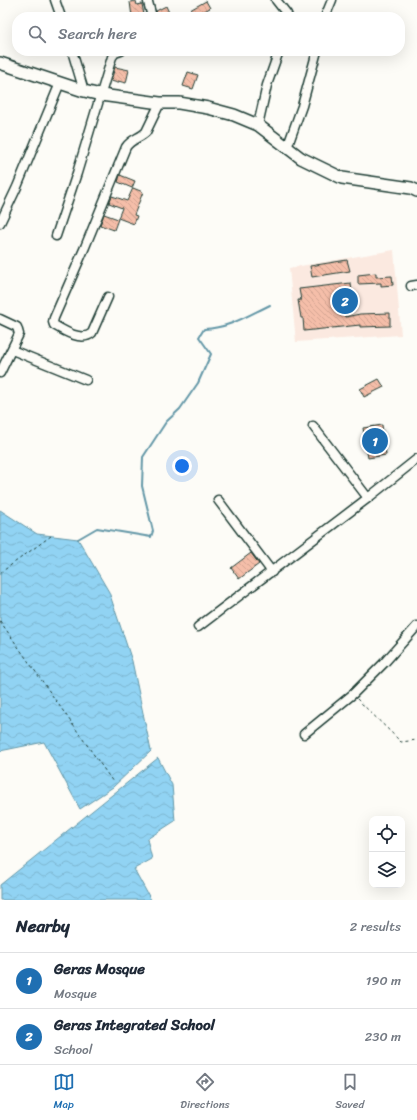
<!DOCTYPE html>
<html lang="en">
<head>
<meta charset="utf-8">
<style>
  body { margin:0; font-family:Sriracha,sans-serif; background:#f6f6f7; color:#1f2937 }
  .controls { position:absolute; right:12px; bottom:12px; display:grid; overflow:hidden; border-radius:8px; box-shadow:0 4px 16px #0002 }
  .controls button { width:36px; height:36px; display:grid; place-items:center; padding:0; border:0; border-bottom:1px solid #e0e1e3; background:#fff; color:#1f2937; font:20px sans-serif }
  .you { position:absolute; left:182px; top:466px; width:14px; height:14px; margin:-10px; border:3px solid #fff; border-radius:50%; background:#1a73e8; box-shadow:0 0 0 6px #1a73e833 }
  .badge { display:grid; place-items:center; width:26px; height:26px; border-radius:50%; background:#1f6fb2; color:#fff; font-size:13px; font-weight:700 }
  .pin { position:absolute; translate:-50% -50%; border:2px solid #fff; box-shadow:0 1px 4px #0006 }
  .list { margin:0; padding:0; list-style:none }
  h2 { display:flex; justify-content:space-between; align-items:center; height:52px; margin:0; padding:0 16px; font-size:17px }
  h2 small { font-size:13px; font-weight:400; color:#747a83 }
  .list li { display:grid; grid-template-columns:26px 1fr auto; gap:12px; align-items:center; box-sizing:border-box; height:56px; padding:0 16px; border-top:1px solid #e0e1e3 }
  .list b { display:block; font-size:15px; white-space:nowrap }
  .list p { margin:0; font-size:13px; white-space:nowrap; color:#747a83 }
  .list em { font-size:13px; font-style:normal; color:#747a83 }
  .icon { flex:none; width:22px; height:22px; fill:none; stroke:currentColor; stroke-width:2; stroke-linecap:round; stroke-linejoin:round }
  .map { position:relative; flex:none; width:417px; height:900px; overflow:hidden }
  .search { position:absolute; background:#fff; box-shadow:0 4px 16px #0002; left:12px; right:12px; top:12px; height:44px; display:flex; align-items:center; gap:10px; box-sizing:border-box; padding:0 14px; border-radius:16px; color:#747a83; font-size:15px }
  .sheet { height:164px; background:#fff }
  nav { display:flex; justify-content:space-around; align-items:center; box-sizing:border-box; height:56px; border-top:1px solid #e0e1e3; background:#fff; font-size:11px; color:#747a83 }
  nav a { display:grid; justify-items:center; gap:2px }
  nav .on { color:#1f6fb2 }
  .map>svg:first-child { display:block }
  .built { fill:#fbe9e0 }
  .water { fill:url(#water-waves); stroke:#6397a7 }
  .lines { fill:none; stroke-linecap:round; stroke-linejoin:round }
  .stream { stroke:#6397a7; stroke-width:2 }
  .building { fill:url(#building-back-hatch); stroke:#1f3d34 }
  .street-casing { stroke:#1f3d34; stroke-width:11 }
  .secondary-casing { stroke:#1f3d34; stroke-width:14 }
  .path { stroke:#1f3d34; stroke-width:1; stroke-dasharray:3 3; stroke-linecap:butt }
  .street { stroke:#fdfcf7; stroke-width:8 }
  .secondary { stroke:#fdfcf7; stroke-width:11 }
</style>
</head>
<body>
<div class="map">
<svg width="417" height="900" viewBox="0 0 417 900">
  <defs>
    <pattern id="water-waves" width="16" height="10" patternUnits="userSpaceOnUse"><rect width="16" height="10" fill="#91d3f3"/><path d="M0 5q4-4 8 0t8 0" fill="none" stroke="#7db6d1"/></pattern>
    <pattern id="building-back-hatch" width="6" height="6" patternUnits="userSpaceOnUse"><rect width="6" height="6" fill="#f5bea9"/><path d="M-1 5l2 2M0 0l6 6M5-1l2 2" fill="none" stroke="#d2a492"/></pattern>
  </defs>
  <rect width="100%" height="100%" fill="#fdfcf7"/>
  <filter id="ink" filterUnits="userSpaceOnUse"><feTurbulence type="fractalNoise" baseFrequency=".025" numOctaves="2"/><feDisplacementMap in="SourceGraphic" scale="8" xChannelSelector="R" yChannelSelector="G"/><feConvolveMatrix kernelMatrix="1 2 1 2 8 2 1 2 1" color-interpolation-filters="sRGB"/></filter>
  <g filter="url(#ink)">
    <path class="built" d="M394 250 401 335 296 342 289 268Z"/>
    <path class="water" d="M0 510 37 534 78 539 109 592 132 661 151 751 113 787 80 809 44 742 0 751Z
      M158 758 172 785 175 821 147 839 152 859 134 869 151 900H0V885Z"/>
    <g class="lines">
      <path class="stream" d="M78 539 97 528 151 537 153 531 142 486 143 457 166 422 180 409 198 383 211 354 199 337 204 329C229 328 247 316 270 305"/>
    </g>
    <path class="building" d="M136 1 137 5 142 4 144 15 132 17 130 2Z
      M206 1 210 8 193 17 190 10Z
      M166 6 171 17H157L156 11Z
      M115 67 129 70 126 83 118 81V83L111 81Z
      M188 72 198 75 193 89 183 86Z
      M120 175 135 181 132 188 118 182Z
      M133 188 143 192 134 215 137 216 134 224 118 218 122 208 109 203 112 196 127 201Z
      M104 214 118 219 114 230 100 225Z
      M347 260 350 271 312 277 310 266Z
      M376 273V277L392 276 393 285 381 286V283L358 284V275Z
      M351 283 352 293 342 294 345 317 360 314 390 313V326L360 327V325L304 331 303 318H301L298 300H301L299 289Z
      M379 379 384 387 364 397 360 389Z
      M382 425 386 455 368 458 363 428Z
      M251 553 259 564 239 579 231 568Z"/>
    <g class="lines">
      <defs>
        <path id="street" d="M55 0 61 17
          M276 0 287 14 288 17
          M148 2 152 17
          M325 17 332 0
          M72 51 84 91
          M258 125 267 85 279 51
          M287 148 302 106 317 51
          M0 223 17 187 60 83
          M56 236 77 173 112 57 115 53 121 51
          M411 286 417 285
          M108 297 92 333C82 342 64 331 54 325L53 322 54 318 85 247 126 147C131 139 140 138 146 132L160 103
          M0 319 17 327 19 334 0 373
          M12 350 86 380
          M313 426 368 498
          M218 500 272 572
          M198 627 368 498 417 459
          M304 734 353 694 384 663 417 626"/>
        <path id="secondary" d="M0 63 84 91 101 95 160 103H179L208 108 234 115 258 125 301 158 342 178 411 188 417 191"/>
      </defs>
      <use href="#street" class="street-casing"/>
      <use href="#secondary" class="secondary-casing"/>
      <path class="path" d="M0 573 51 536
        M0 621 113 782
        M357 699 401 742 417 740"/>
      <use href="#street" class="street"/>
      <use href="#secondary" class="secondary"/>
    </g>
  </g>
</svg>
<div class="controls">
<button><svg class="icon" aria-label="locate" viewBox="0 0 24 24"><circle cx="12" cy="12" r="6"/><path d="M12 2v4M12 18v4M2 12h4M18 12h4"/></svg></button>
<button><svg class="icon" aria-label="layers" viewBox="0 0 24 24"><path d="M12 4l9 5-9 5-9-5zM3 14l9 5 9-5"/></svg></button>
</div>
<div class="you"></div>
<div class="pin badge" style="left:375px;top:441px">1</div>
<div class="pin badge" style="left:345px;top:301px">2</div>
<div class="search"><svg class="icon" aria-label="search" viewBox="0 0 24 24"><circle cx="10" cy="10" r="6"/><path d="M15 15l6 6"/></svg>Search here</div>
</div>
<section class="sheet">
<h2>Nearby<small>2 results</small></h2>
<ul class="list">
<li><span class="badge">1</span><div><b>Geras Mosque</b><p>Mosque</p></div><em>190 m</em></li>
<li><span class="badge">2</span><div><b>Geras Integrated School</b><p>School</p></div><em>230 m</em></li>
</ul>
</section>
<nav>
<a class="on"><svg class="icon" aria-label="map" viewBox="0 0 24 24"><path d="M3 6l6-2 6 2 6-2v14l-6 2-6-2-6 2zM9 4v14M15 6v14"/></svg>Map</a>
<a><svg class="icon" aria-label="directions" viewBox="0 0 24 24"><path d="M12 3l9 9-9 9-9-9zM9 14v-3h6M13 9l2 2-2 2"/></svg>Directions</a>
<a><svg class="icon" aria-label="saved" viewBox="0 0 24 24"><path d="M7 4h10v16l-5-4-5 4z"/></svg>Saved</a>
</nav>
</body>
</html>
